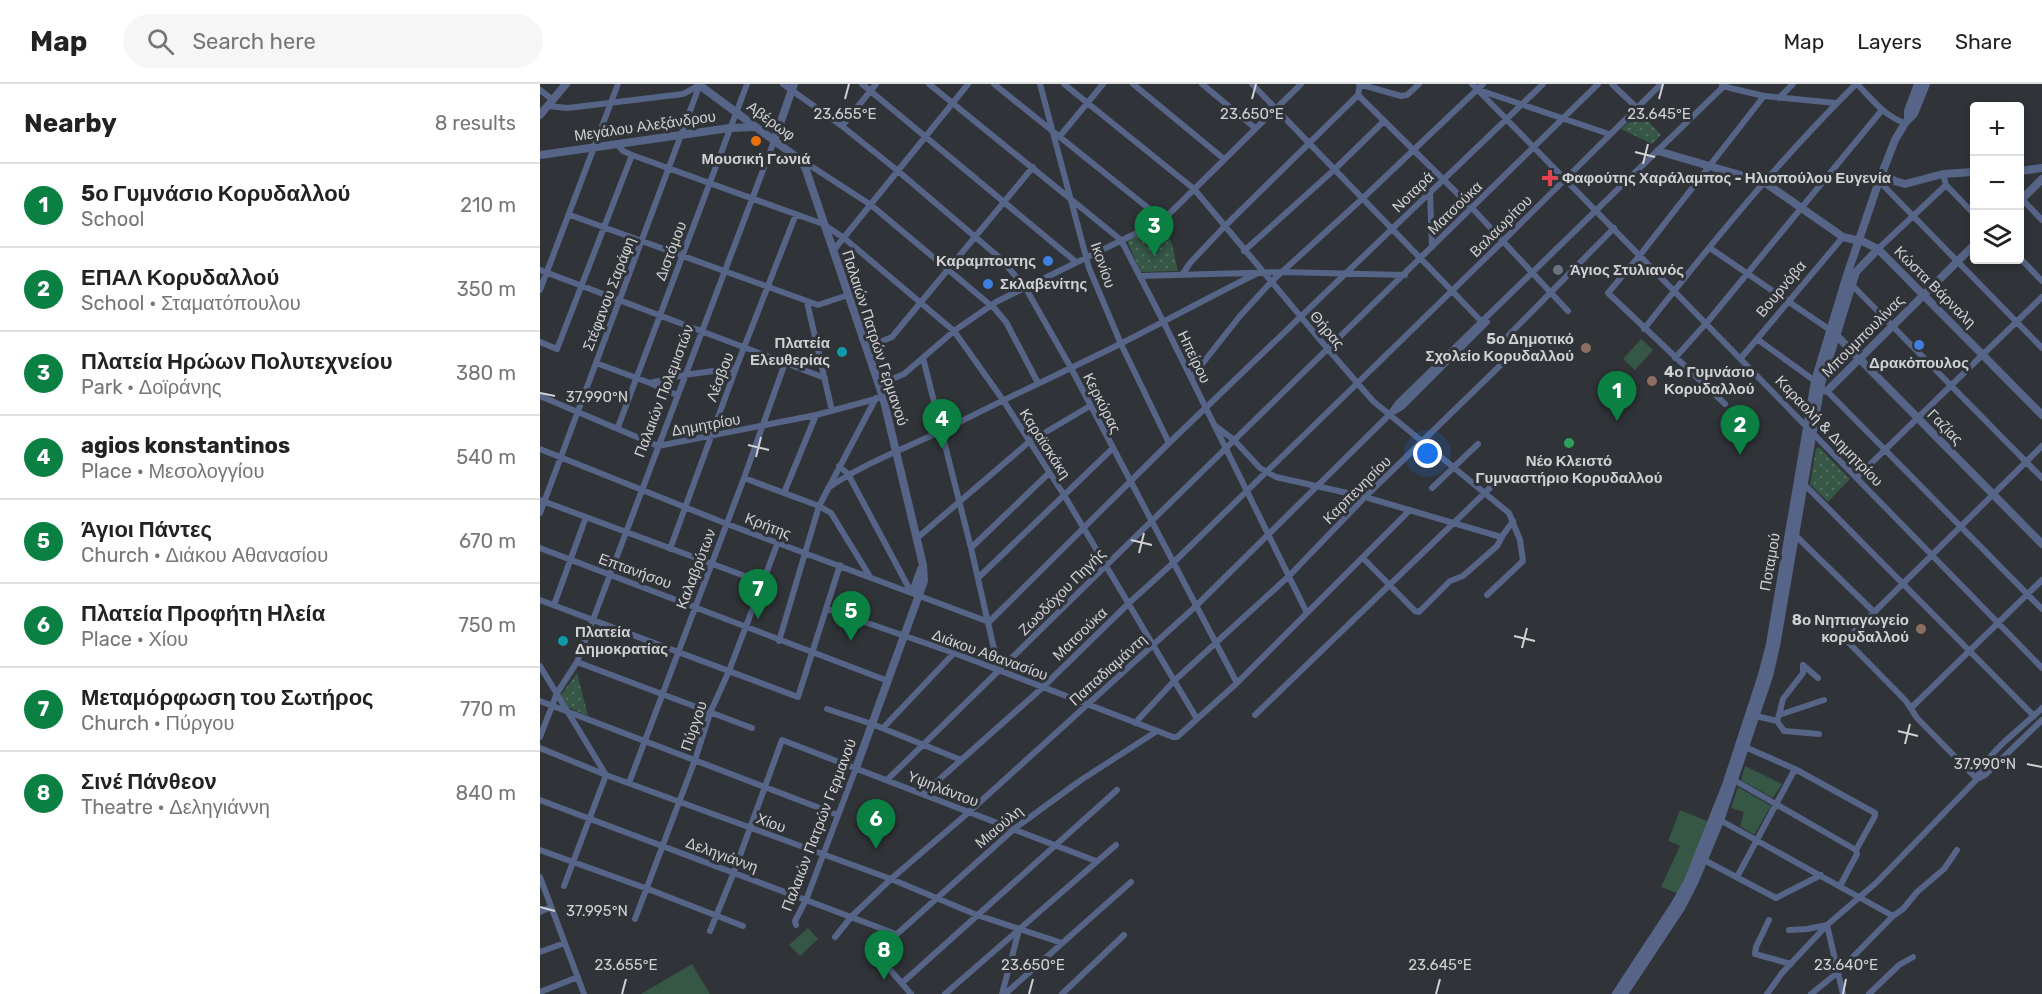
<!DOCTYPE html>
<html lang="en">
<head>
<meta charset="utf-8">
<style>
  body { margin:0; font-family:Rubik,sans-serif; background:#f6f6f6; color:#222 }
  .controls { position:absolute; right:18px; top:18px; display:grid; overflow:hidden; border-radius:6px; box-shadow:0 3px 9px #0003 }
  .controls button { width:54px; height:54px; display:grid; place-items:center; padding:0; border:0; border-bottom:2px solid #e0e0e0; background:#fff; color:#222; font:30px sans-serif }
  .you { position:absolute; left:888px; top:370px; width:21px; height:21px; margin:-15px; border:4px solid #fff; border-radius:50%; background:#1a73e8; box-shadow:0 0 0 9px #1a73e833 }
  .badge { display:grid; place-items:center; width:39px; height:39px; border-radius:50%; background:#0b8043; color:#fff; font-size:20px; font-weight:700 }
  .pin { position:absolute; translate:-50% -50px; filter:drop-shadow(0 2px 3px #0008) }
  .pin::after { content:''; position:absolute; top:32px; width:21px; height:18px; background:inherit; clip-path:polygon(0 0,100% 0,50% 100%) }
  .list { margin:0; padding:0; list-style:none }
  h2 { display:flex; justify-content:space-between; align-items:center; height:78px; margin:0; padding:0 24px; font-size:26px }
  h2 small { font-size:20px; font-weight:400; color:#767676 }
  .list li { display:grid; grid-template-columns:39px 1fr auto; gap:18px; align-items:center; box-sizing:border-box; height:84px; padding:0 24px; border-top:2px solid #e0e0e0 }
  .list b { display:block; font-size:22px; white-space:nowrap }
  .list p { margin:0; font-size:20px; white-space:nowrap; color:#767676 }
  .list em { font-size:20px; font-style:normal; color:#767676 }
  .icon { flex:none; width:33px; height:33px; fill:none; stroke:currentColor; stroke-width:2; stroke-linecap:round; stroke-linejoin:round }
  .map { position:relative; flex:none; width:1502px; height:910px; overflow:hidden }
  header { display:flex; align-items:center; gap:36px; box-sizing:border-box; height:84px; padding:0 30px; background:#fff; border-bottom:2px solid #e0e0e0 }
  header strong { font-size:28px }
  nav { display:flex; gap:33px; margin-inline-start:auto; font-size:21px }
  .search { width:420px; height:54px; background:#f6f6f6; display:flex; align-items:center; gap:15px; box-sizing:border-box; padding:0 21px; border-radius:33px; color:#767676; font-size:22px }
  main { display:flex }
  aside { flex:1; background:#fff }
  .map>svg:first-child { display:block }
  .grass { fill:#365646 }
  .park { fill:url(#park-dots) }
  .lines { fill:none; stroke-linecap:round; stroke-linejoin:round }
  .minor { stroke:#566487; stroke-width:6 }
  .tertiary { stroke:#566487; stroke-width:8 }
  .ticks { fill:none; stroke:#d0d1d4; stroke-width:2 }
  .food-dot { fill:#e8710a; stroke:#303337; stroke-width:2 }
  .health-dot { fill:#e0444e; stroke:#303337; stroke-width:2 }
  .shop-dot { fill:#3f7fe0; stroke:#303337; stroke-width:2 }
  .worship-dot { fill:#6b7280; stroke:#303337; stroke-width:2 }
  .education-dot { fill:#8d6e63; stroke:#303337; stroke-width:2 }
  .culture-dot { fill:#0f9aa8; stroke:#303337; stroke-width:2 }
  .leisure-dot { fill:#2e9e5b; stroke:#303337; stroke-width:2 }
  .labels { text-anchor:middle; stroke-width:6; stroke-linejoin:round; paint-order:stroke }
  .street-label { font-size:15px; fill:#d0d1d4; stroke:#303337 }
  .poi-label { font-size:15px; font-weight:bold; fill:#d0d1d4; stroke:#303337; text-anchor:start }
  .ticks-label { font-size:15px; text-anchor:middle; fill:#d0d1d4; stroke:#303337; stroke-width:6; stroke-linejoin:round; paint-order:stroke }
</style>
</head>
<body>
<header>
<strong>Map</strong>
<div class="search"><svg class="icon" aria-label="search" viewBox="0 0 24 24"><circle cx="10" cy="10" r="6"/><path d="M15 15l6 6"/></svg>Search here</div>
<nav><a>Map</a><a>Layers</a><a>Share</a></nav>
</header>
<main>
<aside>
<h2>Nearby<small>8 results</small></h2>
<ul class="list">
<li><span class="badge">1</span><div><b>5ο Γυμνάσιο Κορυδαλλού</b><p>School</p></div><em>210 m</em></li>
<li><span class="badge">2</span><div><b>ΕΠΑΛ Κορυδαλλού</b><p>School · Σταματόπουλου</p></div><em>350 m</em></li>
<li><span class="badge">3</span><div><b>Πλατεία Ηρώων Πολυτεχνείου</b><p>Park · Δοϊράνης</p></div><em>380 m</em></li>
<li><span class="badge">4</span><div><b>agios konstantinos</b><p>Place · Μεσολογγίου</p></div><em>540 m</em></li>
<li><span class="badge">5</span><div><b>Άγιοι Πάντες</b><p>Church · Διάκου Αθανασίου</p></div><em>670 m</em></li>
<li><span class="badge">6</span><div><b>Πλατεία Προφήτη Ηλεία</b><p>Place · Χίου</p></div><em>750 m</em></li>
<li><span class="badge">7</span><div><b>Μεταμόρφωση του Σωτήρος</b><p>Church · Πύργου</p></div><em>770 m</em></li>
<li><span class="badge">8</span><div><b>Σινέ Πάνθεον</b><p>Theatre · Δεληγιάννη</p></div><em>840 m</em></li>
</ul>
</aside>
<div class="map">
<svg width="1502" height="910" viewBox="0 0 1502 910">
  <defs>
    <pattern id="park-dots" width="8" height="8" patternUnits="userSpaceOnUse" patternTransform="scale(1.5)"><rect width="8" height="8" fill="#365646"/><path d="M2 2h.1M6 6h.1" fill="none" stroke="#526d60" stroke-width="1.8" stroke-linecap="round"/></pattern>
  </defs>
  <rect width="100%" height="100%" fill="#303337"/>
  <path class="grass" d="M1101 255 1113 266 1095 286 1083 275Z
    M1205 682 1242 700 1233 714 1201 696Z
    M1198 703 1231 722 1214 751 1200 742 1204 728 1191 724Z
    M1140 726 1169 738 1139 810 1121 803 1140 762 1128 757Z
    M268 844 278 855 260 872 249 861Z
    M152 880 170 910H101Z"/>
  <path class="park" d="M1100 28 1121 51 1112 60 1081 45Z
    M617 143C633 145 634 173 638 187L601 188 587 157Z
    M1279 363 1310 395 1288 418 1270 400 1276 365Z
    M37 589 48 632 28 623 21 611Z"/>
  <g class="lines">
    <path class="minor" d="M243 0 302 42 358 87 460 174 485 203 531 284 697 599
      M322 0 536 178
      M389 0 581 156 623 237 767 529
      M454 0 623 136
      M500 0 549 184 581 260 629 359
      M524 0 654 105 787 264 833 317 969 429 980 456 983 477 947 511
      M593 0 684 75
      M662 0 715 44
      M712 0 942 238
      M819 0 861 12 867 11 879 0
      M820 0 818 11 932 124 1028 227
      M932 0 1502 584
      M1072 0 1097 24
      M1317 0C1332 15 1344 32 1365 39
      M1182 1 1190 4 1224 12 1296 19
      M0 6 13 16
      M939 6 1069 50
      M1239 14 1253 0
      M7 22 28 24 143 10 160 1
      M302 42 336 0
      M520 52 563 0
      M77 60 83 67 92 71 283 140 304 154 414 247 463 316 524 411 657 635
      M260 75 331 121 455 225 466 238 498 299
      M1403 90 1406 101 1434 130
      M1339 97 1502 264
      M890 108 892 163
      M1480 113 1502 136
      M30 131 278 221 308 211
      M1170 164 1293 248
      M1338 165 1406 101
      M293 167 428 0
      M704 167 795 85 844 37
      M1480 174 1502 197
      M0 186 285 294
      M642 191 650 179 684 143 818 11
      M600 192 742 188 865 191
      M1311 200 1502 394
      M0 206 78 0
      M267 218 292 327
      M1104 245C1171 160 1239 76 1316 0
      M1217 255 1275 297
      M0 258 17 265 92 71
      M962 258 1074 144
      M326 264 352 253 493 83
      M383 274 431 464 459 587
      M1135 274 1169 236 1342 26
      M1201 274 1303 153
      M56 279 110 299 137 311
      M651 294 700 232 731 198 823 114 943 0
      M110 299 144 291 196 284
      M338 301 364 290 414 247 456 218 623 136 761 0
      M1287 307 1502 525
      M0 312 118 362 276 331 343 313
      M1185 320 1068 209 1100 171 1224 12
      M855 327 862 323 947 238
      M674 341 694 356 720 384 736 393 825 413 961 453
      M78 343 207 0
      M0 365 187 440 449 538
      M299 382 308 390 370 506
      M1317 393 1502 213
      M204 394 279 422 291 429 329 491
      M1264 400 1494 632
      M288 404C327 377 372 362 414 341 468 313 524 288 578 261 624 238 669 213 716 190
      M892 404 938 360
      M244 409 276 331
      M0 416 221 498
      M0 429 160 0
      M1255 451 1334 528
      M376 455 489 358 550 322
      M0 464 348 597
      M431 464 509 389
      M130 465 196 284 256 130
      M823 474 875 527 879 528 910 497 923 492 957 462 963 451 973 437
      M438 494 572 365
      M0 516 258 613 300 481
      M14 521 46 433
      M287 525 414 569 633 653H637L697 599 870 426
      M449 538 629 359 1003 0
      M239 557 279 422 336 314
      M37 578 212 644
      M1263 581 1278 594
      M0 582 66 691
      M0 617 298 731
      M1371 624 1502 496
      M287 625 332 640 421 676
      M715 631 956 398
      M1239 631 1243 615 1263 589V581
      M1216 632 1237 637 1244 647 1279 650
      M1238 634 1239 631 1284 616
      M595 639 634 597 749 492 825 413 973 269
      M343 644 414 569
      M0 653 17 609 37 578 234 57
      M1205 663 1255 685 1335 729V732L1316 766 1317 770 1300 802
      M0 664 66 691 351 795 437 831 522 859
      M1437 695 1377 634 1366 617 1306 556 1502 362
      M1437 695C1444 670 1483 643 1502 624
      M347 696 1058 0
      M1194 696 1316 766
      M89 699 204 394 245 279
      M383 710 502 604 589 519 633 479 963 157 1121 0
      M0 716 356 850
      M1178 735 1353 832
      M0 766 108 805 203 842
      M1164 776 1236 814 1281 791
      M0 793 44 910
      M1197 793 1255 685
      M24 802 66 691
      M0 828 11 823
      M95 835 155 676 170 629 189 587 238 458
      M1229 836 1216 863 1215 870 1251 880
      M256 841 255 837 266 816 316 684
      M1287 841 1303 910
      M1249 846 1267 845 1287 841
      M170 847 194 788 242 656 556 777
      M295 853 312 832 351 795 429 728 656 522 850 330 858 319 1186 0
      M0 868 25 859
      M362 899 577 706
      M0 908 38 893
      M371 910 339 873V868L347 859 474 745 541 696 617 647
      M405 910 576 761
      M462 910 479 846
      M465 910 591 798
      M522 910 584 851
      M1227 910 1242 889 1287 841 1336 799 1437 695 1445 691 1502 636
      M1271 910 1297 889 1353 832 1363 825 1377 808 1404 785 1417 766
      M1329 910 1359 881 1373 873"/>
    <path class="tertiary" d="M158 0 259 75 265 83 343 313 383 481 384 497 316 684
      M0 31 26 0
      M1368 35V27L1378 0
      M234 57 254 0
      M1118 67 1224 98 1303 153 1324 158 1338 165 1502 331
      M0 71 190 44 214 43
      M1480 87 1502 84
      M1343 90 1355 97 1365 100 1403 90 1434 88
      M1480 117 1502 95
      M1295 250 1502 460
      M1280 305 1287 307 1434 161
      M373 508 381 485
      M1076 910 1135 820 1148 797 1186 701 1222 591 1230 560 1275 297 1307 191 1339 97 1355 56 1365 39 1374 30 1386 0
      M1084 910 1141 824 1154 799 1180 737 1205 663 1229 592 1236 562 1281 300 1316 188 1338 165"/>
  </g>
  <path class="ticks" d="M305 15 309 0M712 15 716 0M1119 15 1123 0M1095 68 1115 73M1103 80 1108 60M0 309 15 312M208 361 229 366M216 373 221 353M591 456 612 461M599 469 604 449M974 552 995 557M982 564 987 544M1358 647 1378 652M1365 660 1370 640M1487 680 1502 683M0 823 15 827M82 910 86 895M489 910 493 895M896 910 900 895M1303 910 1306 895"/>
  <circle class="food-dot" cx="216" cy="57" r="6"/>
  <path class="health-dot" d="M1007 85h6v6h6v6h-6v6h-6v-6h-6v-6h6z"/>
  <g class="shop-dot">
    <circle cx="508" cy="177" r="6"/>
    <circle cx="448" cy="200" r="6"/>
    <circle cx="1379" cy="261" r="6"/>
  </g>
  <circle class="worship-dot" cx="1018" cy="186" r="6"/>
  <g class="education-dot">
    <circle cx="1046" cy="264" r="6"/>
    <circle cx="1112" cy="297" r="6"/>
    <circle cx="1381" cy="545" r="6"/>
  </g>
  <g class="culture-dot">
    <circle cx="302" cy="268" r="6"/>
    <circle cx="23" cy="557" r="6"/>
  </g>
  <circle class="leisure-dot" cx="1029" cy="359" r="6"/>
  <g class="labels">
    <g class="street-label">
      <text transform="translate(231 37) rotate(36)" y="5">Αβέρωφ</text>
      <text transform="translate(105 42) rotate(-8)" y="5">Μεγάλου Αλεξάνδρου</text>
      <text transform="translate(873 108) rotate(-44)" y="5">Νοταρά</text>
      <text transform="translate(915 124) rotate(-44)" y="5">Ματσούκα</text>
      <text transform="translate(961 142) rotate(-45)" y="5">Βαλαωρίτου</text>
      <text transform="translate(131 167) rotate(-69)" y="5">Διστόμου</text>
      <text transform="translate(563 181) rotate(71)" y="5">Ικονίου</text>
      <text transform="translate(1395 203) rotate(45)" y="5">Κώστα Βάρναλη</text>
      <text transform="translate(1241 205) rotate(-50)" y="5">Βουρνόβα</text>
      <text transform="translate(69 210) rotate(-69)" y="5">Στέφανου Σαράφη</text>
      <text transform="translate(787 246) rotate(50)" y="5">Θήρας</text>
      <text transform="translate(1323 252) rotate(-45)" y="5">Μπουμπουλίνας</text>
      <text transform="translate(335 254) rotate(72)" y="5">Παλαιών Πατρών Γερμανού</text>
      <text transform="translate(654 273) rotate(64)" y="5">Ηπείρου</text>
      <text transform="translate(180 293) rotate(-69)" y="5">Λέσβου</text>
      <text transform="translate(124 307) rotate(-69)" y="5">Παλαιών Πολεμιστών</text>
      <text transform="translate(562 319) rotate(63)" y="5">Κερκύρας</text>
      <text transform="translate(166 341) rotate(-10)" y="5">Δημητρίου</text>
      <text transform="translate(1405 343) rotate(45)" y="5">Γαζίας</text>
      <text transform="translate(1289 347) rotate(46)" y="5">Καραολή &amp; Δημητρίου</text>
      <text transform="translate(505 360) rotate(57)" y="5">Καραϊσκάκη</text>
      <text transform="translate(817 406) rotate(-45)" y="5">Καρπενησίου</text>
      <text transform="translate(228 442) rotate(21)" y="5">Κρήτης</text>
      <text transform="translate(1230 478) rotate(-80)" y="5">Ποταμού</text>
      <text transform="translate(156 485) rotate(-69)" y="5">Καλαβρύτων</text>
      <text transform="translate(95 487) rotate(20)" y="5">Επτανήσου</text>
      <text transform="translate(522 508) rotate(-45)" y="5">Ζωοδόχου Πηγής</text>
      <text transform="translate(540 550) rotate(-44)" y="5">Ματσούκα</text>
      <text transform="translate(450 571) rotate(20)" y="5">Διάκου Αθανασίου</text>
      <text transform="translate(568 586) rotate(-42)" y="5">Παπαδιαμάντη</text>
      <text transform="translate(154 642) rotate(-71)" y="5">Πύργου</text>
      <text transform="translate(403 705) rotate(21)" y="5">Υψηλάντου</text>
      <text transform="translate(231 739) rotate(20)" y="5">Χίου</text>
      <text transform="translate(279 741) rotate(-69)" y="5">Παλαιών Πατρών Γερμανού</text>
      <text transform="translate(459 743) rotate(-40)" y="5">Μιαούλη</text>
      <text transform="translate(182 771) rotate(20)" y="5">Δεληγιάννη</text>
    </g>
    <g class="poi-label">
      <text x="216" y="80" text-anchor="middle">Μουσική Γωνιά</text>
      <text x="1022" y="99">Φαφούτης Χαράλαμπος - Ηλιοπούλου Ευγενία</text>
      <text x="496" y="182" text-anchor="end">Καραμπουτης</text>
      <text x="1030" y="191">Άγιος Στυλιανός</text>
      <text x="460" y="205">Σκλαβενίτης</text>
      <text x="1034" y="260" text-anchor="end">5ο Δημοτικό<tspan x="1034" dy="17">Σχολείο Κορυδαλλού</tspan></text>
      <text x="290" y="264" text-anchor="end">Πλατεία<tspan x="290" dy="17">Ελευθερίας</tspan></text>
      <text x="1379" y="284" text-anchor="middle">Δρακόπουλος</text>
      <text x="1124" y="293">4ο Γυμνάσιο<tspan x="1124" dy="17">Κορυδαλλού</tspan></text>
      <text x="1029" y="382" text-anchor="middle">Νέο Κλειστό<tspan x="1029" dy="17">Γυμναστήριο Κορυδαλλού</tspan></text>
      <text x="1369" y="541" text-anchor="end">8ο Νηπιαγωγείο<tspan x="1369" dy="17">κορυδαλλού</tspan></text>
      <text x="35" y="553">Πλατεία<tspan x="35" dy="17">Δημοκρατίας</tspan></text>
    </g>
  </g>
  <g class="ticks-label">
    <text x="305" y="35">23.655°E</text>
    <text x="712" y="35">23.650°E</text>
    <text x="1119" y="35">23.645°E</text>
    <text x="57" y="318">37.990°N</text>
    <text x="1445" y="685">37.990°N</text>
    <text x="57" y="832">37.995°N</text>
    <text x="86" y="886">23.655°E</text>
    <text x="493" y="886">23.650°E</text>
    <text x="900" y="886">23.645°E</text>
    <text x="1306" y="886">23.640°E</text>
  </g>
</svg>
<div class="controls">
<button>+</button>
<button>−</button>
<button><svg class="icon" aria-label="layers" viewBox="0 0 24 24"><path d="M12 4l9 5-9 5-9-5zM3 14l9 5 9-5"/></svg></button>
</div>
<div class="you"></div>
<div class="pin badge" style="left:1077px;top:337px">1</div>
<div class="pin badge" style="left:1200px;top:371px">2</div>
<div class="pin badge" style="left:614px;top:172px">3</div>
<div class="pin badge" style="left:402px;top:365px">4</div>
<div class="pin badge" style="left:311px;top:557px">5</div>
<div class="pin badge" style="left:336px;top:765px">6</div>
<div class="pin badge" style="left:218px;top:535px">7</div>
<div class="pin badge" style="left:344px;top:896px">8</div>
</div>
</main>
</body>
</html>
